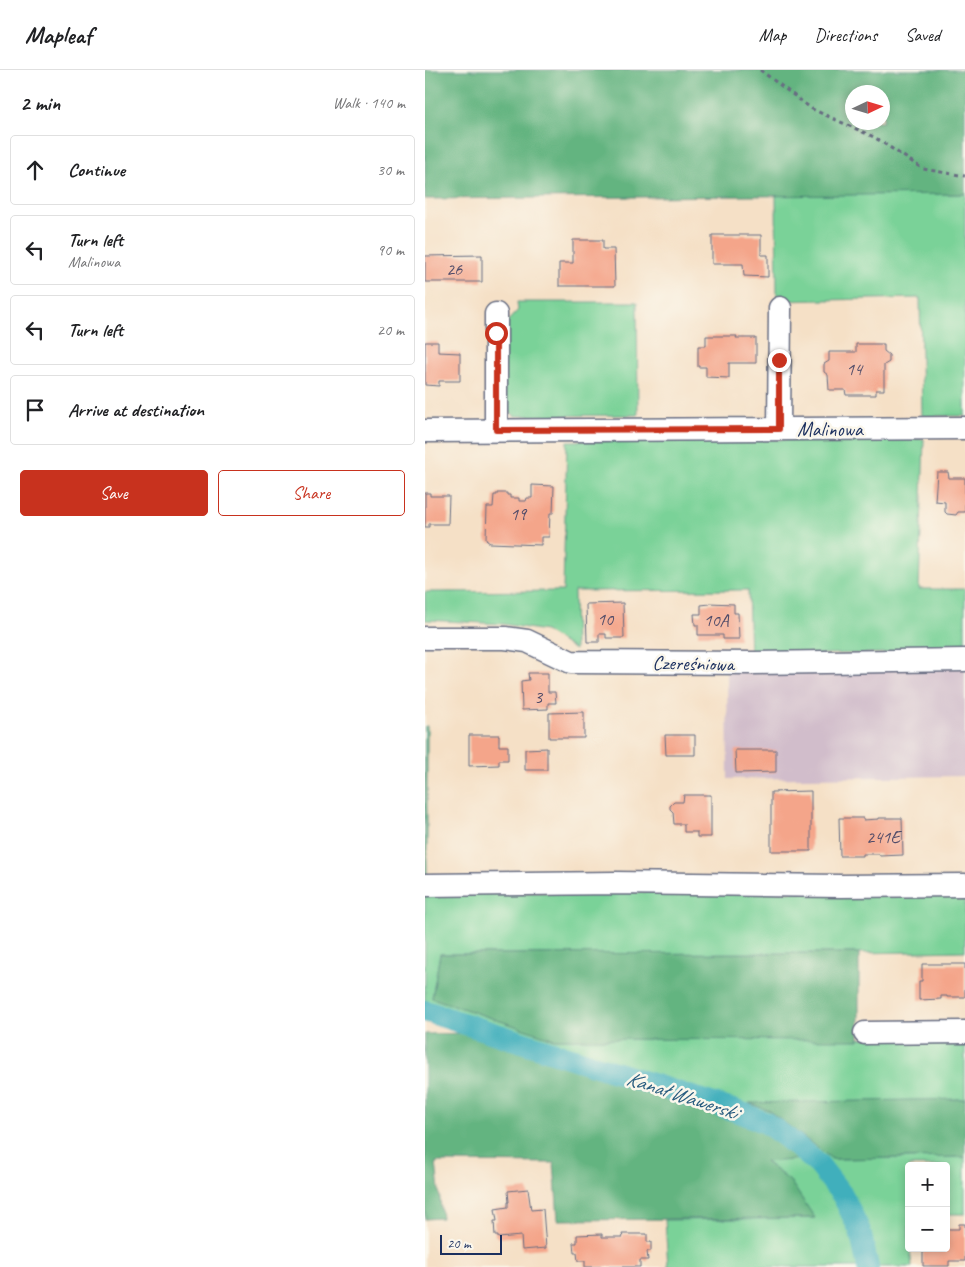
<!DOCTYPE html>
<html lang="en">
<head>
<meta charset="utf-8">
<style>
  body { margin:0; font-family:Caveat,sans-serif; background:#f2f2f2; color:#202124 }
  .controls { position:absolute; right:15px; bottom:15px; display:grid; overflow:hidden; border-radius:5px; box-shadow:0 2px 8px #0003 }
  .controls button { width:45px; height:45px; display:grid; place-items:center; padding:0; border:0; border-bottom:1px solid #e0e0e0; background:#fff; color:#202124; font:25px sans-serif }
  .compass { position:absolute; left:420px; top:15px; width:45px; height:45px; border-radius:50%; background:#fff; box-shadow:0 2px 8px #0003; rotate:86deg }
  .scale { position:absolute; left:15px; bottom:12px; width:62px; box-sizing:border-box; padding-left:5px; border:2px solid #1b2f5e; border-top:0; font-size:14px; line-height:18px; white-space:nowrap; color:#1b2f5e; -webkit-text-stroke:4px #fbf7ec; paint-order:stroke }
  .stop { position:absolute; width:15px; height:15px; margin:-11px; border:4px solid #c8321e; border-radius:50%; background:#fff }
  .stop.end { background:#c8321e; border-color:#fff; box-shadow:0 1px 5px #0008 }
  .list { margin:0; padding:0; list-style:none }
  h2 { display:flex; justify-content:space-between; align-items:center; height:65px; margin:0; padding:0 20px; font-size:21px }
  h2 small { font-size:16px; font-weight:400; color:#757577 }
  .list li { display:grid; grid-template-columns:32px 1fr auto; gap:15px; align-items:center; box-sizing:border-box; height:70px; margin:0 10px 10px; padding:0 10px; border:1px solid #e0e0e0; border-radius:5px }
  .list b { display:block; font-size:19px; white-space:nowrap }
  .list p { margin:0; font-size:16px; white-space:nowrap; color:#757577 }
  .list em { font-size:16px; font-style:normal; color:#757577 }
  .actions { display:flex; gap:10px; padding:15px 20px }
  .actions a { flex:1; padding:11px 0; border:1px solid #c8321e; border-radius:5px; text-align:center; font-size:18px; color:#c8321e }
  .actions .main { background:#c8321e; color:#fff }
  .icon { flex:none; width:28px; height:28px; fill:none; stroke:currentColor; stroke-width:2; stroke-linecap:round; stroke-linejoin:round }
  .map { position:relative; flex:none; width:540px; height:1197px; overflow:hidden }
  header { display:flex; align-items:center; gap:30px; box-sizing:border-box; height:70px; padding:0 25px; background:#fff; border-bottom:1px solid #e0e0e0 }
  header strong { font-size:24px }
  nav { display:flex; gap:28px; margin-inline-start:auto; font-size:18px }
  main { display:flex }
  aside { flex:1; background:#fff }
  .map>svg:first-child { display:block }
  .industrial { fill:#d1bdcb }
  .green { fill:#7ad298; stroke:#4a807b }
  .forest { fill:#63b480; stroke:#3f726f; fill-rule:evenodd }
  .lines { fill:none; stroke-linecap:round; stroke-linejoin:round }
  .canal { stroke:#40afbc; stroke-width:22 }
  .building { fill:#f4a58a }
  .minor-casing { stroke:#676d82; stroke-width:25 }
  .path { stroke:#676d82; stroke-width:3; stroke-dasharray:4 4; stroke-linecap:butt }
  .minor { stroke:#fff; stroke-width:22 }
  .route { stroke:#c8321e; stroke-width:6 }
  .labels { text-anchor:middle; stroke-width:5; stroke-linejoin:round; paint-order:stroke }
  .number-label { font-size:18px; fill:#514c69 }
  .street-label { font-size:20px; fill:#1b2f5e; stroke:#fbf7ec }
  .water-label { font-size:21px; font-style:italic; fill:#285c7f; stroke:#fbf7ec }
</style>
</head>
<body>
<header>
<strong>Mapleaf</strong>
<nav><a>Map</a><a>Directions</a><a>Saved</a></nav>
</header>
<main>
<aside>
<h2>2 min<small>Walk · 140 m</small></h2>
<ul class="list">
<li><svg class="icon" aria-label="ahead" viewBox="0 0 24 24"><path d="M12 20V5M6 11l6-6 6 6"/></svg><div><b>Continue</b></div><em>30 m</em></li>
<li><svg class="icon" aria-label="left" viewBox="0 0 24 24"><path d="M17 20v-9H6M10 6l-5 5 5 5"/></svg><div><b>Turn left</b><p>Malinowa</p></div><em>90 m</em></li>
<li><svg class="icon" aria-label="left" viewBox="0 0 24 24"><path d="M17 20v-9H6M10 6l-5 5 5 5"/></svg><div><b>Turn left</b></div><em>20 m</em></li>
<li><svg class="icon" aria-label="arrive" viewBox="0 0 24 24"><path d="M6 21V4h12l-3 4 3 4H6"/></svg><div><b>Arrive at destination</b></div></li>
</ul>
<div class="actions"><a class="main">Save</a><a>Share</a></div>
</aside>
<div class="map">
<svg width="540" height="1197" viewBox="0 0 540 1197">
  <rect width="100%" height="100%" fill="#fbf7ec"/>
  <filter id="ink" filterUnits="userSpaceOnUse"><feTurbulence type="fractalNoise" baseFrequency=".02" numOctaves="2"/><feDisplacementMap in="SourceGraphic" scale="10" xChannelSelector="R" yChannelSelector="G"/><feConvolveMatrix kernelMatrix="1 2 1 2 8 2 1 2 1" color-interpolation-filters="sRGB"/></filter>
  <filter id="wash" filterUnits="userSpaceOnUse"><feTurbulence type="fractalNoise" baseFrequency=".0096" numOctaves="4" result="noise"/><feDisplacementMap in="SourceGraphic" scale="20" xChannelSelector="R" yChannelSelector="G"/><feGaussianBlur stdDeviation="1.12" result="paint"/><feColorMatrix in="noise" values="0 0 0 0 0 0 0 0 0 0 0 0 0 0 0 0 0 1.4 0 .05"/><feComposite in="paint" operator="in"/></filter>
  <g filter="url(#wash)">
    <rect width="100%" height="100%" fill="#f5e0c6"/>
    <path class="industrial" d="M540 598V706L303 709 302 599Z"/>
    <path class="green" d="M540 124V346H497L495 228 352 231 351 125Z
      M92 232H212L213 345 90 346 79 337 80 254 93 240Z
      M499 369 494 519H540V582L325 585 323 520 149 521 150 580 120 561 78 554 0 550V522L138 521 142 371Z
      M0 656H2V806H0Z
      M540 821V881L434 883 15 884 7 928 129 969 540 968V1029L325 1034 343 1040 407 1089 540 1087V1144H521V1096H484V1178H485L487 1197H243L240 1150 389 1148 365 1111 339 1091 379 1089 336 1056 0 947V823Z"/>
    <path class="forest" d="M0 0H540V124L0 129ZM458 22V52H428V22Z
      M434 883V970L129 969 7 928 15 884Z
      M49 963 336 1056 380 1089 340 1092 365 1111 390 1148 133 1150 129 1093 11 1092 17 1148 0 1149V964Z
      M540 1029V1087L407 1089 343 1040 324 1033Z"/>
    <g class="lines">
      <path class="canal" d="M0 941 317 1043 341 1053 362 1068 394 1095 418 1126 435 1161 443 1197"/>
    </g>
    <g id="blocks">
      <path class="building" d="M287 165H336V185H343V207L319 206 318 194H287Z
        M148 170H178V179H189L190 216H134V193H148Z
        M57 185V212H0V186Z
        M281 266H312L311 268H331V293H304V308L281 307V297H273V276H281Z
        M0 272H13V282L35 283V311H14V316L0 315Z
        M431 274H459V281L464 285V292L459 295V320H451V325H421L420 320H404L403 305 399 302V294L404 291V282H431Z
        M512 402H523L524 408H540V442H533L531 445 522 444 520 442V432L510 431Z
        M107 415 129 416 128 443H125L124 467H116V475L65 473 62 471 61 468 62 437H68L69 425H72V423H82V425H85V428H94V431H101L102 428H107Z
        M0 423H5V426H24L23 454H4V457H0Z
        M198 533 199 568H181V564H174V572H162L161 534Z
        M284 533 309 534V543H313L314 569H298V565H273V555H270L269 544H276V535L285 534Z
        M103 603H123V622H130L131 633H123V639L97 640 96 611 104 610Z
        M159 642V668H124V643Z
        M44 665H74V676H83V690H74V695L44 696Z
        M240 665H270V685H241Z
        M122 678V700H100V679Z
        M310 680H351V702L311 703Z
        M386 721V781H346V722Z
        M259 725H286V767H272V762H259V754H249L248 742 245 739V736L249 732H258Z
        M414 748H438V750L454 749V748H477L478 785 455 786 454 784H438V786H415Z
        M497 894H540V927H522V926H516V929L494 930V911H497Z
        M103 1119 106 1140 118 1139 121 1178 97 1180 96 1166 73 1168V1166H70L69 1151H72L70 1139 83 1137V1132H84L83 1121Z
        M534 1154H540V1191H524V1196H498V1178H521V1159H534Z
        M177 1164V1167H198L197 1164H222V1172H226V1181H222L223 1190H215V1197H160V1191H153L152 1183H149L148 1173H152V1165Z"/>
    </g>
  </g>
  <g filter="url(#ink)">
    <use href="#blocks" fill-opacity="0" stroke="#676d82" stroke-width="1"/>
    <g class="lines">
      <defs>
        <path id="minor" d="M354 359 355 238
          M71 360V244
          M0 361 540 358
          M0 568H80L102 571 146 592 329 593 540 590
          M0 815 190 813 415 816 540 815
          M440 963 540 962"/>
      </defs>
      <use href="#minor" class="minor-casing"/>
      <path class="path" d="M335 0 387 39 449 67 498 99 540 106"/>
      <use href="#minor" class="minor"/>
    </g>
  </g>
  <g class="lines" filter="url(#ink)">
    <path class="route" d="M71 263V360L354 359V290"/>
  </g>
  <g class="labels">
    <g class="number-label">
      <text x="29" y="205">26</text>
      <text x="429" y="305">14</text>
      <text x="93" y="450">19</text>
      <text x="180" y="555">10</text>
      <text x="291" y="556">10A</text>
      <text x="113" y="633">3</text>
      <text x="458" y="773">241E</text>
    </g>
    <g class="street-label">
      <text x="405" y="366">Malinowa</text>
      <text transform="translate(268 593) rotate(1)" y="7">Czereśniowa</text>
    </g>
    <g class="water-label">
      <text transform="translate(257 1025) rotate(18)" y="7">Kanał Wawerski</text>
    </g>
  </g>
</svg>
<div class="controls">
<button>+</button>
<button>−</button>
</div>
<svg class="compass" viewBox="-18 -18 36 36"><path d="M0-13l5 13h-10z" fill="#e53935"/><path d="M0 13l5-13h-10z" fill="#757577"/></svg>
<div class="scale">20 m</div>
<div class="stop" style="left:71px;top:263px"></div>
<div class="stop end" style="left:354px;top:290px"></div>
</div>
</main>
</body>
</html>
